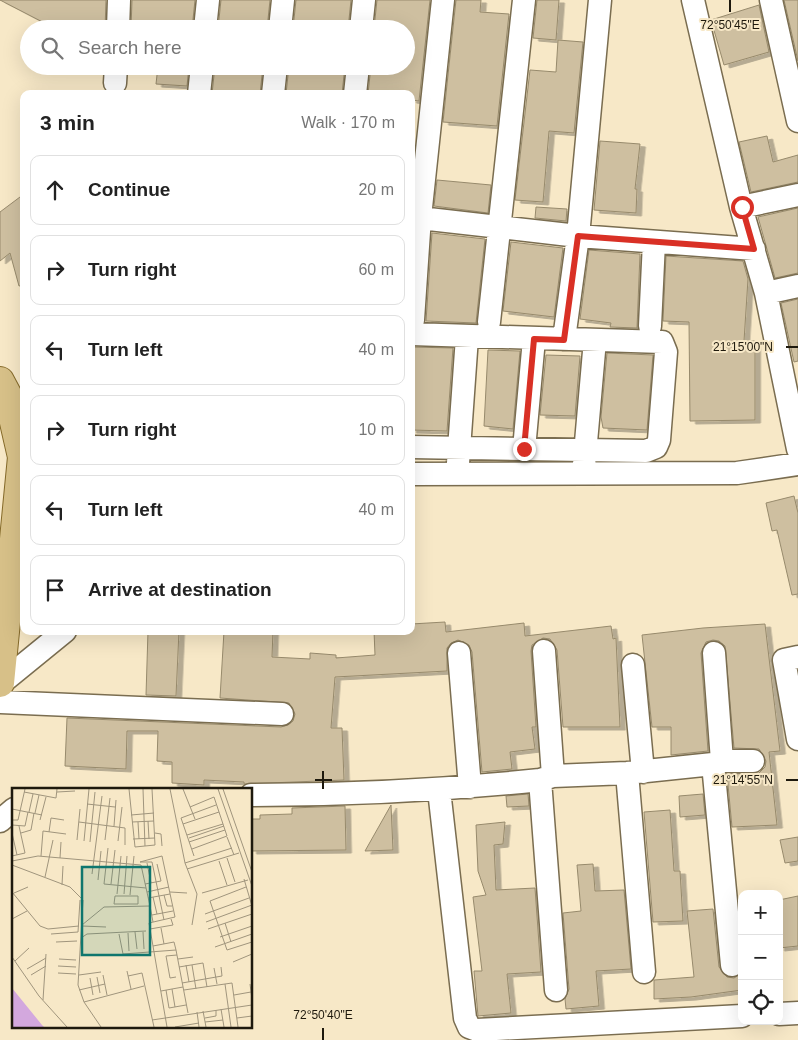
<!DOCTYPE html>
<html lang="en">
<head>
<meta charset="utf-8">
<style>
  body { margin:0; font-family:Helvetica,sans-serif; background:#f2f2f2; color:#222 }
  .controls { position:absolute; right:15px; bottom:15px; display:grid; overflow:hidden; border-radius:10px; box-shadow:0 5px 20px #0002 }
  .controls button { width:45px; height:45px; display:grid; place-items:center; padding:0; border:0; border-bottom:1px solid #e0e0e0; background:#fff; color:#222; font:25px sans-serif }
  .stop { position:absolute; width:15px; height:15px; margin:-11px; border:4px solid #d93025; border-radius:50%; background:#fff }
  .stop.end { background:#d93025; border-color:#fff; box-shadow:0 1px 5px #0008 }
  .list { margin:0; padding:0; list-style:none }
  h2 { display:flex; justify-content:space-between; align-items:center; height:65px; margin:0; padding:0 20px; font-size:21px }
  h2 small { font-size:16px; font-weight:400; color:#767676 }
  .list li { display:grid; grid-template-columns:32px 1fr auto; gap:15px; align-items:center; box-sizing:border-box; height:70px; margin:0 10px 10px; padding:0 10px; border:1px solid #e0e0e0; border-radius:10px }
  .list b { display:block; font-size:19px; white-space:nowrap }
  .list em { font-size:16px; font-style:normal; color:#767676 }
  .icon { flex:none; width:28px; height:28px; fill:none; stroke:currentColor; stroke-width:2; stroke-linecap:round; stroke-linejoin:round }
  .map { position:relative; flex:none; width:798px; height:1040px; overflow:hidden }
  .search { position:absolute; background:#fff; box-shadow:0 5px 20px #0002; left:20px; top:20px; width:395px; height:55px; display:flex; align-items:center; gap:12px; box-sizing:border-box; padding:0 18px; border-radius:28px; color:#767676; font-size:19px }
  .panel { position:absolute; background:#fff; box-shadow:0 5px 20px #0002; left:20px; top:90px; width:395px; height:545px; border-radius:10px }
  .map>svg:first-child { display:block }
  .building { fill:#cebfa0; stroke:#978a6c; filter:url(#shadow) }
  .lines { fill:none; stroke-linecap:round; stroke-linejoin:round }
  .minor-casing { stroke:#7a6d50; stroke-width:25 }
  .major-casing { stroke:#856a29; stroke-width:30 }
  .minor { stroke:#fff; stroke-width:22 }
  .major { stroke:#d7c088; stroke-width:28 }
  .route { stroke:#d93025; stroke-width:6 }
  .ticks { fill:none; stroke:#1e190d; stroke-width:2 }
  .inset-road { fill:none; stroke:#a0957d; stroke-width:1 }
  .view { fill:#0f766e; fill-opacity:0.15; stroke:#0f766e; stroke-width:2.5 }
  .inset-edge { fill:none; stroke:#1e190d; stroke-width:2.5 }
  .ticks-label { font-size:12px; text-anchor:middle; fill:#1e190d; stroke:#f7e8c7; stroke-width:4; stroke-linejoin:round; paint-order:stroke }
</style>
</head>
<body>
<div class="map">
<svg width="798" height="1040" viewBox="0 0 798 1040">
  <defs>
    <filter id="shadow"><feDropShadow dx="5.5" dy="3" stdDeviation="0" flood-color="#0004"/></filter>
  </defs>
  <rect width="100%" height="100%" fill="#f7e8c7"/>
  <path class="building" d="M0 0H106L105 29H56Z
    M132 0H195L192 29H131Z
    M221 0H270L267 29H218Z
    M296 0H351L348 29H293Z
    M377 0H430L419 101 411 100V94H368L371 66H406V29H374Z
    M456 0H481L480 12 509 14 497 126 443 122Z
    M537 0H559L556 40 533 38Z
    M784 0H798V61Z
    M759 5 769 52 724 65 711 20Z
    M558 40 583 42 574 133 549 131 543 202 515 200 530 70 556 72Z
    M158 66H189L187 86 156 84Z
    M215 66H263L260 94H212Z
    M289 66H345L342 94H286Z
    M767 136 773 162 798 155V182L751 192 739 142Z
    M600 141 640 144 635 189H637L636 213 594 210Z
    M437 180 491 185 488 213 434 206Z
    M24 194V285L19 286 10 253 0 261V212Z
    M536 207 567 209 566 221 535 218Z
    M798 208V273L775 278 758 217Z
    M432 233 485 239 476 323 426 321Z
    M511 242 563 248 554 317 503 311Z
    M589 250 640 254 637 328 610 327 611 323 580 319Z
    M666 256 743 261 748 279 744 341H755V420L690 421 689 322 663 321Z
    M798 299V361L794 362 781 303Z
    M411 347 453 348 447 431 411 430Z
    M488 350 520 351 513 429 484 426Z
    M607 353 653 355 647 430 603 428 601 417Z
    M546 355 580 356 575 416 540 415Z
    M794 496 798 513V594L792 595 777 530 772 531 766 503Z
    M445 622 446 632 524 623 525 636 611 626 613 639 616 638 620 727H563L557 650 550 639 543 638 532 645 531 651 536 727H532L535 749 510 752 512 769 482 772 472 652 469 645 458 640 451 643 447 648V671L335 677 331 728H342L344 780 244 784V782L204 780V785L172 783V762L157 761 158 731H127L126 769 65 766 67 718 281 727 288 725 293 721 295 714 289 703 220 698 224 631H273L272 657 310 659V653L336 655V658L375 655 374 631H411V624Z
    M765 624 780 751 769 752 777 825 732 827 727 774 759 773 765 767 766 761 759 749 734 748 725 646 719 641 713 640 706 642 701 653 708 751 671 755V727H652L642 635 703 628Z
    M148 631H179L176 696 146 695Z
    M528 794 529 806 507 807 506 796Z
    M703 794 705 815 680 817 679 796Z
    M391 805 393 850 365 851Z
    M345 806 346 850 251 851V819H260V815L292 814V808Z
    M670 810 674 871H680L683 921 653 922 644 812Z
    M505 822 503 844 494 845 496 890 535 888 541 972 507 974 511 1013 478 1016 474 971H482L473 897 486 895 478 871 476 825Z
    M798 837V861L785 863 780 840Z
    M593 864 595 891 624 890 631 969 596 971 599 1006 566 1009 565 999 569 989 563 913 581 911 577 865Z
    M798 896V946L779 948V900Z
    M713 909 719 967 727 977 734 978 742 973V990L691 997 654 999V980L694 977 687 911Z"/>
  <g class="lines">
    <defs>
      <path id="minor" d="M693 0 741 207 766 293 798 449
        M771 0 798 121
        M118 29 119 0
        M205 29 208 0
        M280 29 283 0
        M361 29 364 0
        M115 83 116 66
        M199 94 202 66
        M273 94 276 66
        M355 94 358 66
        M741 207 798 195
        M411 217 578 236 754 249
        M766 293 798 286
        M413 320 420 217 443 0
        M489 322 524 0
        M650 326 654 242
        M411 334 662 342 666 352 659 440 656 447 646 451 411 447
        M564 339 578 236 600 0
        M524 449 534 339
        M458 463 467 337
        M584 465 595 340
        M411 474 737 473 798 464
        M544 651 553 776
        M459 653 470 787
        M714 653 722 761
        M798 657 784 660 798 739
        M633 665 643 772
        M0 684 65 631
        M0 702 282 714
        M713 764 732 965
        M627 773 644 972
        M540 780 556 990
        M439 790 465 1018 469 1027 477 1030 742 1016
        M251 795C348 795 444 790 540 780L553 776 627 773 713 764 722 761H753
        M0 821 14 809
        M779 1014 798 1013"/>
      <path id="major" d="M0 381 8 396 22 457 0 683"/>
    </defs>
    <use href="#minor" class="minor-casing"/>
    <use href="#major" class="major-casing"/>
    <use href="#minor" class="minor"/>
    <use href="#major" class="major"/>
  </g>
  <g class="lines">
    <path class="route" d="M524 449 534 339 564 340 578 236 754 249 742 207"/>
  </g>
  <path class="ticks" d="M730 0V12M786 347H798M323 771V789M315 780H332M786 780H798M323 1028V1040"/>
  <g transform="translate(12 788)">
    <rect width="240" height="240" fill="#f7e8c7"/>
    <path d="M0 200 30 237 32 239H0Z" fill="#d3a8de"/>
    <path class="inset-road" d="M117 1 123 59 143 57 140 1M131 1 133 58M158 1 173 75 185 106 180 137M171 1 183 31M206 1 240 98M211 1 240 84M12 4 44 10 45 1M45 4 63 3M75 16 103 19M178 19 202 9 215 48 180 61M0 21 30 27M17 24 21 6M23 25 27 7M119 27 142 25M0 32H6L13 1M28 32 34 9M136 33 137 51M67 34 113 40V57M120 34 142 33M126 34 127 51M171 36 207 24M0 37 13 38 16 24M102 38 104 12M37 44 39 30 52 32M0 45 5 67M9 45 19 42 22 25M143 45 149 46 150 58M175 47 211 36M215 49 222 67M177 50 212 38M121 51 143 50M65 52 68 21M93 52 98 10M72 53 77 1M106 53 110 19M78 54 83 4M177 54 213 42M96 60 92 96 134 100M0 68 13 65 7 38M29 68 31 43 54 46M182 68 169 30 204 17M48 70 49 54M215 70 223 94M0 73 26 68 129 77 138 118 92 119 70 137M207 73 215 97M140 74H128L150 68 163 129 137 135 155 239M140 74 152 132M135 75 139 95M173 75 220 60M0 77 58 99 71 112 66 197 72 214 89 239M175 81 227 65M80 86 90 8M33 89 41 52M232 91 240 118M86 92 89 63M99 96 103 62M133 96 149 93 145 76M50 97 51 78M234 99 198 113 215 162 240 154M0 104 28 138 36 141 67 138M135 104 157 99M158 104 175 105M2 105 16 99M190 105 236 92M105 106 109 68M112 106 115 68M118 107 122 68M152 107 155 118H160M103 108H126V116H102ZM141 109 145 126M136 110 158 106M138 118 141 134M193 126 237 110M140 127 161 123M0 131 15 123M194 134 240 117M213 135 219 154M70 138 94 139M149 140 152 156M138 141 161 137 159 131M196 141 240 126M66 144 68 112M123 144 125 161M131 144 132 161M116 145 117 163M39 146 66 144M107 146 111 166 164 162 176 225M208 149 240 138M69 150 75 146 134 143M44 154 65 153M141 158 162 154 164 162M203 159 240 146M0 169 27 208 55 239M47 171 64 172M166 171 181 169M3 173 17 160M221 174 240 166M174 177 177 194M180 177 184 201M46 178 64 179M167 179 191 175 195 199M202 180 205 196M15 181 34 170M115 183 119 201M46 185 64 186M19 187 34 178M67 187 89 184M91 187 95 207M116 188 130 185 142 239M85 189 88 205M164 189 158 190 154 168 165 167M78 190 81 207M170 195 210 188 209 179M213 196 220 195 226 239M238 196 240 211M160 201 163 219M67 202 93 196M154 202 157 220 174 217M172 202 213 196 219 239M149 203 171 199M222 207 239 204M31 212 34 166M72 214 132 198M209 221 212 239M191 223 194 239M185 224 187 239M193 230 204 228V222M225 230 240 228M140 232 240 217M193 234 211 232M163 239 187 235"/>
    <path class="view" d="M70 79H138V167H70Z"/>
    <rect width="240" height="240" class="inset-edge"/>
  </g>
  <g class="ticks-label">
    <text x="730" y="29">72°50'45"E</text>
    <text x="743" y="351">21°15'00"N</text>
    <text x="743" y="784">21°14'55"N</text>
    <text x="323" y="1019">72°50'40"E</text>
  </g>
</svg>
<div class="controls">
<button>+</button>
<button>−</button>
<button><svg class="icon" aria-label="locate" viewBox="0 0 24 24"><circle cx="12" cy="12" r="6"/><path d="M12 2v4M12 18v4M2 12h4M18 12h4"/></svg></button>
</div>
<div class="stop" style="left:742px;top:207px"></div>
<div class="stop end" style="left:524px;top:449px"></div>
<div class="search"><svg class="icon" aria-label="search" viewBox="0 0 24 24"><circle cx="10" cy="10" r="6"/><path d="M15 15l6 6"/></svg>Search here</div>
<section class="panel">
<h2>3 min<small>Walk · 170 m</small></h2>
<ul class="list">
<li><svg class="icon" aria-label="ahead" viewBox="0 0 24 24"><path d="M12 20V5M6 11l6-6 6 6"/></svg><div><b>Continue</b></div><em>20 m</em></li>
<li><svg class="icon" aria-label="right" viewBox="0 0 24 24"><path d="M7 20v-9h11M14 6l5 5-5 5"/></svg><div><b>Turn right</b></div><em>60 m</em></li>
<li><svg class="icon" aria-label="left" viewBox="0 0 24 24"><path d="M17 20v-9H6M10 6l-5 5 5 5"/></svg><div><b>Turn left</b></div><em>40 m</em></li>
<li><svg class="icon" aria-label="right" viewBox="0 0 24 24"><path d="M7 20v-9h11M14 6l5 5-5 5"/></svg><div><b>Turn right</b></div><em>10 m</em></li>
<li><svg class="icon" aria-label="left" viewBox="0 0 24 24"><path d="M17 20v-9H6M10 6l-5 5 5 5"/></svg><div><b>Turn left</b></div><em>40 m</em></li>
<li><svg class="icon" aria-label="arrive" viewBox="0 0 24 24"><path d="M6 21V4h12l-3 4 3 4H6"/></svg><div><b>Arrive at destination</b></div></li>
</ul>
</section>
</div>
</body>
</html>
